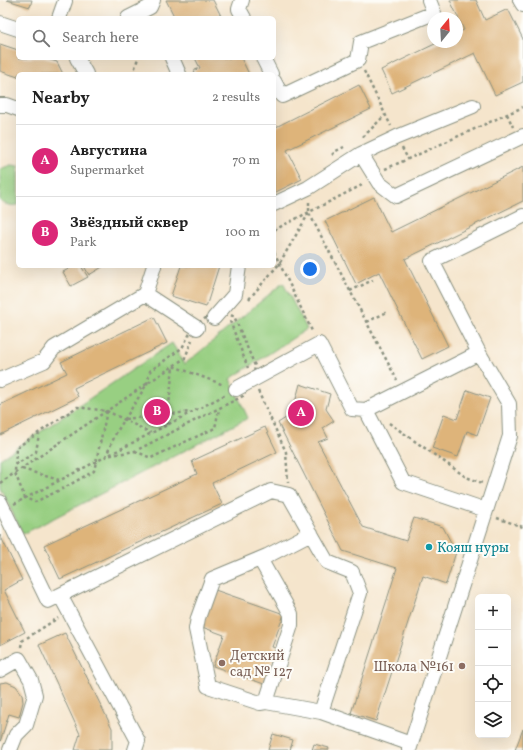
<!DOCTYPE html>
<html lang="en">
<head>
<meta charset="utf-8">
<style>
  body { margin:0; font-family:Vollkorn,serif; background:#f2f2f2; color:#222 }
  .controls { position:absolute; right:12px; bottom:12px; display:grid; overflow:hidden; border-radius:6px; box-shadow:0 4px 16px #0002 }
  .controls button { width:36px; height:36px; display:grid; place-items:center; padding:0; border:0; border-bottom:1px solid #e0e0e0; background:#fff; color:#222; font:20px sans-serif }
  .compass { position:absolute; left:427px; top:12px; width:36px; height:36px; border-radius:50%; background:#fff; box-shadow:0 4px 16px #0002; rotate:18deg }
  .you { position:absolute; left:310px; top:269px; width:14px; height:14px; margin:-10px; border:3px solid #fff; border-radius:50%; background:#1a73e8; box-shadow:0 0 0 6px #1a73e833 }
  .badge { display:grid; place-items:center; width:26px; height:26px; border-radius:50%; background:#db2777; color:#fff; font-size:13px; font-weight:700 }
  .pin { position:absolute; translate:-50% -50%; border:2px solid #fff; box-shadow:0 1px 4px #0006 }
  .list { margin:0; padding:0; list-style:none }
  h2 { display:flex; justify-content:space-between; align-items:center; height:52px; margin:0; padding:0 16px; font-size:17px }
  h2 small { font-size:13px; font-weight:400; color:#767676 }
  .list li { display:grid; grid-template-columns:26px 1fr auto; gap:12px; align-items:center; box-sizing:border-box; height:72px; padding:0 16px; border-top:1px solid #e0e0e0 }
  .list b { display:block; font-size:15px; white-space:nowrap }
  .list p { margin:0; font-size:13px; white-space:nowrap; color:#767676 }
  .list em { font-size:13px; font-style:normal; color:#767676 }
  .icon { flex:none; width:22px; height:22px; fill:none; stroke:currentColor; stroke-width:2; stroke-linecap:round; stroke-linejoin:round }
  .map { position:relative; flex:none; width:523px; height:750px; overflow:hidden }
  .search { position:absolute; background:#fff; box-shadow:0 4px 16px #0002; left:16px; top:16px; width:260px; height:44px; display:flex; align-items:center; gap:10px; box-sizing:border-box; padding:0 14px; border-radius:6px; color:#767676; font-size:15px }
  .panel { position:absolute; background:#fff; box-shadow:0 4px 16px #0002; left:16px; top:72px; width:260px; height:196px; border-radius:6px }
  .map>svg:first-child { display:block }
  .green { fill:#98cf82; stroke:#5c865b }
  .building { fill:#deb47a }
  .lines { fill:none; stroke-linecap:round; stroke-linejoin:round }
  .minor-casing { stroke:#8a9180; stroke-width:16 }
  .path { stroke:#8a9180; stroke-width:2.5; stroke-dasharray:3 3; stroke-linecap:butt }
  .minor { stroke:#fff; stroke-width:14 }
  .culture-dot { fill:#0f9aa8; stroke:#fdfcf7; stroke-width:1.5 }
  .education-dot { fill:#8d6e63; stroke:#fdfcf7; stroke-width:1.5 }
  .labels { text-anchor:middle; stroke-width:4; stroke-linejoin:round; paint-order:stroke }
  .culture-label { font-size:14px; fill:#0d838f; stroke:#fdfcf7; text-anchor:start }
  .education-label { font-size:14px; fill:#785e54; stroke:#fdfcf7; text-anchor:start }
</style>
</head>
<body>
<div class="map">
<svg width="523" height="750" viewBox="0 0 523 750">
  <rect width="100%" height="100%" fill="#fdfcf7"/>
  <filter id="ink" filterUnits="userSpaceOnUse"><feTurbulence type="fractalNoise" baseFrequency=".025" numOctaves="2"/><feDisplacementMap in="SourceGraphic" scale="8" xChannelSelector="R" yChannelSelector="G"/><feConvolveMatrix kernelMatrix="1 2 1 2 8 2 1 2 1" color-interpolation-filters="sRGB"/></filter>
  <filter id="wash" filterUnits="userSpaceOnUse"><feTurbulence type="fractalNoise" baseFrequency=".012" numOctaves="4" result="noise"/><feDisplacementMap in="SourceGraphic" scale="16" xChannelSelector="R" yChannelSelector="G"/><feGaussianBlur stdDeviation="0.9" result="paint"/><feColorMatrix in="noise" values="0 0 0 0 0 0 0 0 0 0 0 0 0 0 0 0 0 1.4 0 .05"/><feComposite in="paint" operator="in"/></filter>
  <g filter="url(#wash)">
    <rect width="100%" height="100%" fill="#f5e5cc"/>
    <path class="green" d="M11 165 18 166V205C12 206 5 205 0 201V169Z
      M283 283 307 329 230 379 248 418 23 534 0 487V459L172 343 185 364Z"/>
    <g id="blocks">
      <path class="building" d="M7 0H32L30 7Z
        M166 0H213L222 18H175Z
        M450 0H476L485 20 508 9 523 39V82L495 95 475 53 392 93 381 70 439 42H457V33L464 30Z
        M0 44 18 50V58H44L57 62 63 74H18V77L0 71Z
        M195 58H241L249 74H194L195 70 200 68Z
        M359 85 371 109 287 150 302 179 274 193V123L276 127Z
        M523 167V201L405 259 448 346 422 359 379 272 356 284 325 221 374 197 391 232Z
        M74 266H81L88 277 71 286 63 272Z
        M84 266H104L89 275Z
        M181 266H219L206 307 171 296Z
        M154 317 167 343 74 388 78 397 0 435V405L67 373 61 362Z
        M300 384 330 394 326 409 334 421 323 428 328 438 318 442 363 527 406 541 414 518 443 527 456 552 446 584 423 576 376 721 351 713 397 568 343 551 278 423 292 414Z
        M467 390 490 398 477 435 467 431 458 457 432 448 444 414 457 419Z
        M265 427 277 452 212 483 222 504 60 579 44 545 197 474 192 461Z
        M0 535 22 580 4 590 25 632 0 645Z
        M215 590 284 614 272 647 276 648 264 684 213 666 224 635 202 627Z
        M65 633 112 728V750H75L80 734 39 645Z
        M7 682 16 686 22 694 23 702 19 717 9 714 0 742V683Z
        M523 729V750H515Z
        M273 734 293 740 290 750H268Z
        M314 744 329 748 328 750H312Z"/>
    </g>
  </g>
  <g filter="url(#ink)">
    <use href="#blocks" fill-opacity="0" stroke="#8a9180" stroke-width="1"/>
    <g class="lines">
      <defs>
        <path id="minor" d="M242 0 239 9 244 18
          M520 0 523 5
          M59 18 65 1
          M128 18 150 7 153 0
          M0 23 18 29
          M77 58 86 74
          M172 58 179 74
          M263 58 271 74
          M274 81 282 96 358 60 361 42 434 13 429 0
          M0 105H7L18 109
          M361 154 379 183 396 196 523 136
          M274 204 308 188 361 154 397 137 473 106
          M145 294 197 328
          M214 318 235 294 239 266
          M479 353 366 410 403 482 486 510
          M0 380 44 361 54 348 145 294 154 266
          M236 389 319 344 352 409 366 410
          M0 502 48 601 271 491 289 495 327 562 352 572 360 593 321 712 411 744
          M311 533 267 556 212 579 198 618 196 629 208 686 260 703 266 702 321 712
          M260 559 291 614V625L266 702
          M60 595 138 741 135 750
          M0 670 19 659 31 680 35 695 26 725 16 735 10 750
          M409 750 510 436 509 404 479 353 432 261 523 216"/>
      </defs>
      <use href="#minor" class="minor-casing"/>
      <path class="path" d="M364 71 391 126
        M133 74 138 58
        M507 114 513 127
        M363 137 385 115
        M402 148 408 159
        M332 155 336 151 344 147
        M385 169 408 159 523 107
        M309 202V213L397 380
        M274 230 364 184
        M274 252 313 333
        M350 291 373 280
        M249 299 279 264 309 213
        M213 313 234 316 255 366 253 380 243 396 135 451 106 456 116 433 147 384 150 371 182 348 194 326Z
        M230 321 248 368
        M367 322 387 312
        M258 391 286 452 288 482
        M107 411 94 471 62 489 35 502 25 498 15 473 16 448 77 407 107 411 151 433
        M125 419 189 412
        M389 423 466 477 482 483
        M167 425 173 366 224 385
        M135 451 151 458 215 428 219 409
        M15 465 36 452 39 434
        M22 469 59 480
        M0 483 185 358 192 340
        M14 504 225 395
        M497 518 523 527
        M21 647 22 641 58 618"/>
      <use href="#minor" class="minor"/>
    </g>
  </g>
  <circle class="culture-dot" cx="429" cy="547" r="4"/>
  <g class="education-dot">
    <circle cx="222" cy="663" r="4"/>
    <circle cx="462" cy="666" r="4"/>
  </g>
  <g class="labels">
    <g class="culture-label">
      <text x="437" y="552">Кояш нуры</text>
    </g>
    <g class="education-label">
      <text x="230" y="660">Детский<tspan x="230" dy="16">сад № 127</tspan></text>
      <text x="454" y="671" text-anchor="end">Школа №161</text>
    </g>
  </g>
</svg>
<div class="controls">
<button>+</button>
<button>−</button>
<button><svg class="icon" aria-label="locate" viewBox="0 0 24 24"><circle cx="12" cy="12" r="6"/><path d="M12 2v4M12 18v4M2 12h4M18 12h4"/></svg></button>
<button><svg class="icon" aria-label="layers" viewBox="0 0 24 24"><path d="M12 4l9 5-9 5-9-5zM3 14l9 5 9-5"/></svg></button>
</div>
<svg class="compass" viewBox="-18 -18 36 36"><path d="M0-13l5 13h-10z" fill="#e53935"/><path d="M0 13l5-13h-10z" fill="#767676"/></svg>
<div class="you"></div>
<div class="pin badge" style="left:301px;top:413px">A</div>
<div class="pin badge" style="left:157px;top:412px">B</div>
<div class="search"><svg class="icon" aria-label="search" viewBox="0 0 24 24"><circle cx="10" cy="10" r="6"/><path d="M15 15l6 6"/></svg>Search here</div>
<section class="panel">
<h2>Nearby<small>2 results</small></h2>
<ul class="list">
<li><span class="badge">A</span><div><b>Августина</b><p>Supermarket</p></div><em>70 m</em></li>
<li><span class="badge">B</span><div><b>Звёздный сквер</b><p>Park</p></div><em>100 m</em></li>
</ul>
</section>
</div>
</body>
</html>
